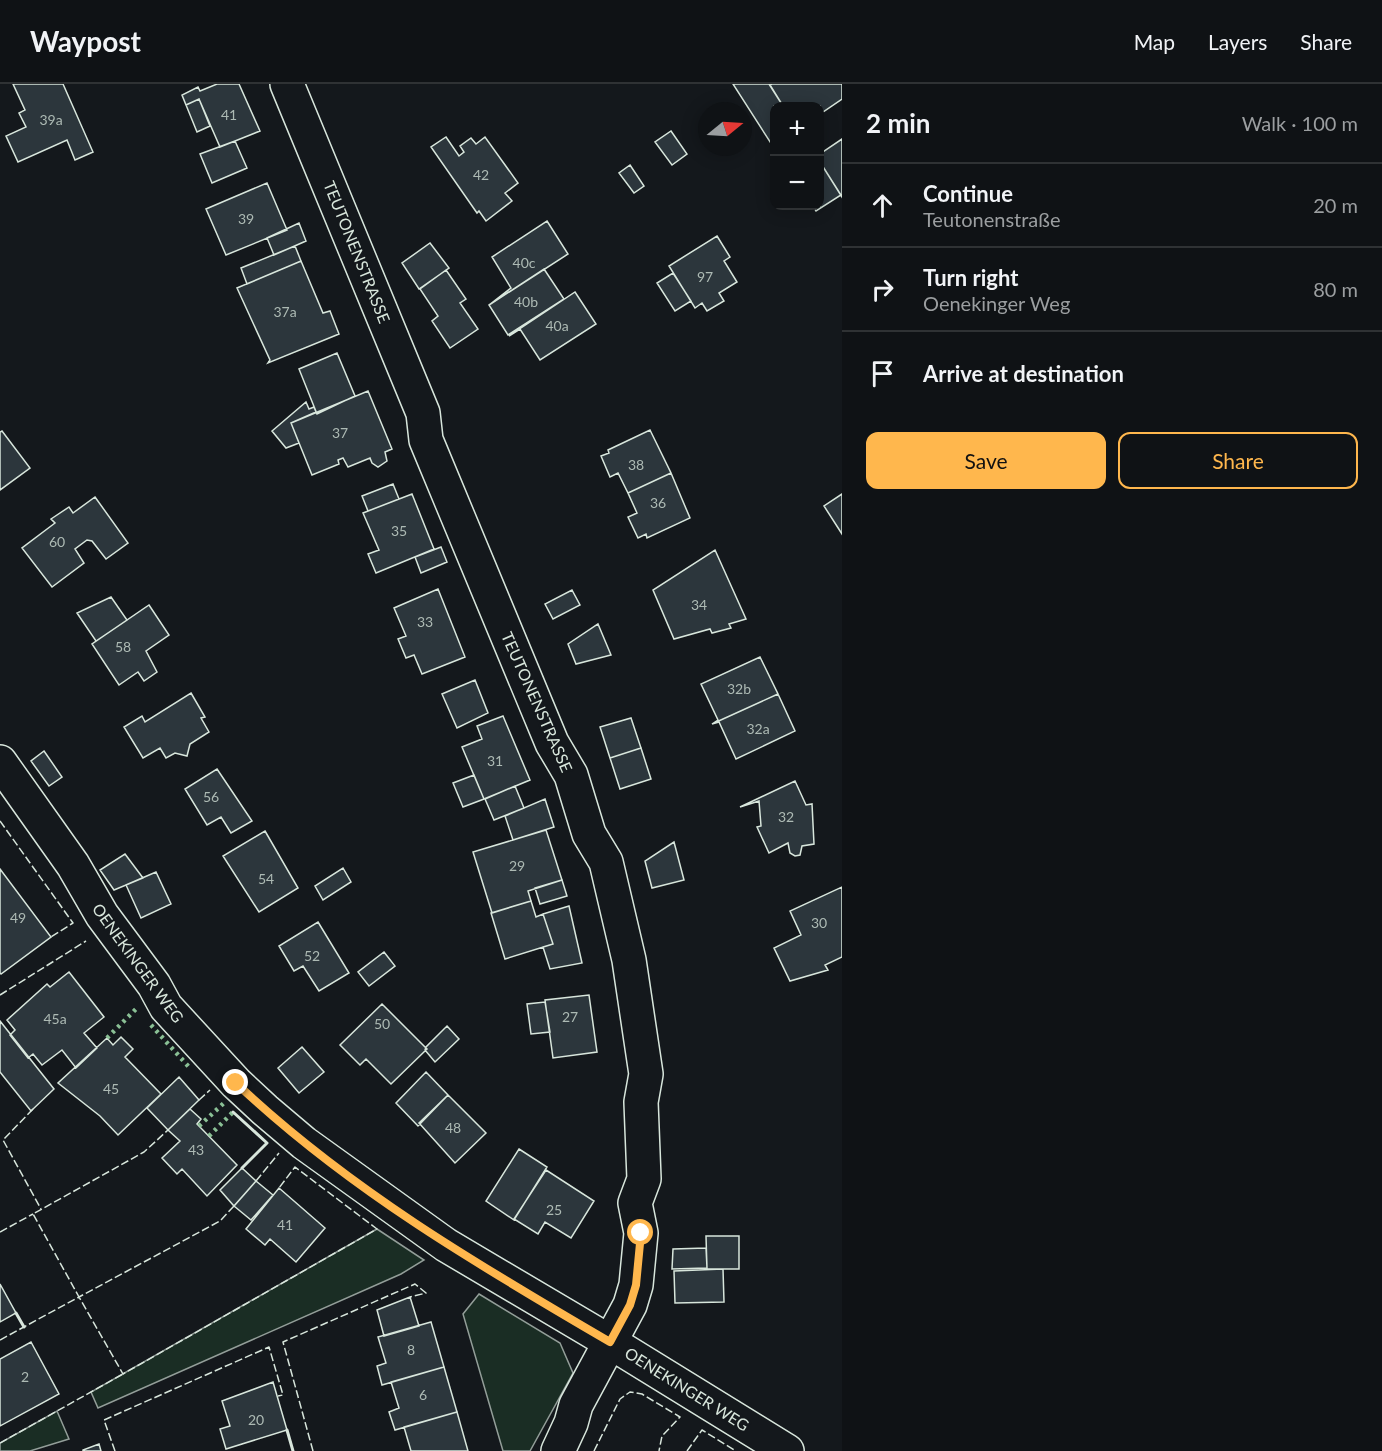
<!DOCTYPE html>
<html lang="en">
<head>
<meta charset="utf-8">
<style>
  body { margin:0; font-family:Lato,sans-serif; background:#181b1e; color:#f1f3f6 }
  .controls { position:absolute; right:18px; top:18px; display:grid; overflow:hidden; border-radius:12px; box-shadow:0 3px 15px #0003 }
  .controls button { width:54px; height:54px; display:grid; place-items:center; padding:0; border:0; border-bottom:2px solid #2f3234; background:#0f1215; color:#f1f3f6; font:30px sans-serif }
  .compass { position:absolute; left:698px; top:18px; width:54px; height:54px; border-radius:50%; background:#0f1215; box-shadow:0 3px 15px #0003; rotate:72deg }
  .stop { position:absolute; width:18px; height:18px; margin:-14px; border:4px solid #ffb74d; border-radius:50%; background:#fff }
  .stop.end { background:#ffb74d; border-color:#fff; box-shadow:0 2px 6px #0008 }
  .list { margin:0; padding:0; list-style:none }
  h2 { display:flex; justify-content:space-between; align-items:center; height:78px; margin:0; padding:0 24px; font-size:26px }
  h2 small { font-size:20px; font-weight:400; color:#9b9ea0 }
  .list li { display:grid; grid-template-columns:39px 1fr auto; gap:18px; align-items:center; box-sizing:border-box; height:84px; padding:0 24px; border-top:2px solid #2f3234 }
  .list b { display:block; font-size:22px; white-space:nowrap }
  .list p { margin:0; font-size:20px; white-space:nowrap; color:#9b9ea0 }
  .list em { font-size:20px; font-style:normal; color:#9b9ea0 }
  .actions { display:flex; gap:12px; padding:18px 24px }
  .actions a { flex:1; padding:14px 0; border:2px solid #ffb74d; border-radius:12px; text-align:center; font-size:21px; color:#ffb74d }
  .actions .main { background:#ffb74d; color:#111 }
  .icon { flex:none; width:33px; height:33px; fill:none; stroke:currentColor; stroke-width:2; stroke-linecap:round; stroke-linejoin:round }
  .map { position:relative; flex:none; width:842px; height:1367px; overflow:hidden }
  header { display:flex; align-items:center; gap:36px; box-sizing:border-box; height:84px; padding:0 30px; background:#0f1215; border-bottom:2px solid #2f3234 }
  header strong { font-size:28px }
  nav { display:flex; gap:33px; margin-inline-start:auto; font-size:21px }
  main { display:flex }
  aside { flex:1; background:#0f1215 }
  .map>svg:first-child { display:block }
  .green { fill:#1a2d24; stroke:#939e99; stroke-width:1.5 }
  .building { fill:#2c363c; stroke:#d8e6dc; stroke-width:1.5 }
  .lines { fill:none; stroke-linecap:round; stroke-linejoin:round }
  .minor-casing { stroke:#d8e6dc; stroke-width:36 }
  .minor { stroke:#14181c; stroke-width:33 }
  .hedge { stroke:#8ac095; stroke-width:4.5; stroke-dasharray:3 4.5; stroke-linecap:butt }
  .fence { stroke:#d8e6dc; stroke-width:1.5; stroke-dasharray:8 3; stroke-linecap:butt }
  .wall { stroke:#d8e6dc; stroke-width:3 }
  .route { stroke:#ffb74d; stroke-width:8 }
  .labels { text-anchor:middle; stroke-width:4.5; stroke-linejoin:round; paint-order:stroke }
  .number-label { font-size:14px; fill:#adbab4 }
  .street-label { font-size:16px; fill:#d8e6dc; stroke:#14181c }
</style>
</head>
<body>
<header>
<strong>Waypost</strong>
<nav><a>Map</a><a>Layers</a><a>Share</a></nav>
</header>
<main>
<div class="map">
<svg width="842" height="1367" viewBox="0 0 842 1367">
  <rect width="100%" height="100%" fill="#14181c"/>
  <path class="green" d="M377 1145 424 1176 401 1190 98 1324 91 1308Z
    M479 1210 560 1259 573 1289 530 1367H503L463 1230Z
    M57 1327 69 1355 30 1367H0V1359Z"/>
  <path class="building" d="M13 0H63L93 68 75 76 67 56 18 78 6 52 26 43 19 29 25 26Z
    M217 0H239L260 47 220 63 199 15 186 21 182 11 198 3 200 7Z
    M733 0H769L783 22H774V64Z
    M772 0H842V15L820 30V22H783L770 1Z
    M199 15 210 42 197 48 186 21Z
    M671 47 687 70 672 81 655 58Z
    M446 53 459 72 464 68 460 62 471 54 476 60 485 53 518 99 505 109 512 117 486 137 479 127 477 129 431 63Z
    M842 55V113L820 78V70Z
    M235 57 247 84 212 99 200 70Z
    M820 78 841 111 816 127 813 122H820Z
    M630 81 644 102 634 109 619 89Z
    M267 99 287 146 226 171 206 125Z
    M547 137 568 170 489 221 511 204 492 173Z
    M299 139 306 157 274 171 267 154Z
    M717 152 730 173 724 177 737 198 719 209 724 217 707 227 702 219 695 224 669 182Z
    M430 159 449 184 419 205 402 179Z
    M295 162 301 177 247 200 241 184Z
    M301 177 323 229 330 227 339 250 268 279 270 276 237 204Z
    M544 185 564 215 508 251 489 221Z
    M446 186 466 215 460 219 478 245 450 264 432 237 438 232 420 205Z
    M673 189 691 217 675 227 657 199Z
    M575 208 596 240 540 276 520 245 509 252Z
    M337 269 355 312 317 330 299 285Z
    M368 307 392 365 385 368 387 377 378 383 372 379 370 374 348 383 343 374 338 376 339 380 312 391 291 339Z
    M306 318 309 325 314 323 316 328 291 339 299 359 286 364 272 347Z
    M650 346 671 389 628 409 618 389 610 393 601 372 609 369 608 366Z
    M2 347 30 384 0 406V348Z
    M671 389 690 434 647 454 646 450 638 454 628 433 637 429 628 409Z
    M393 400 399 415 368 427 362 412Z
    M412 410 434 465 376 489 368 470 379 466 363 429Z
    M842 410V450L824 422Z
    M95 413 128 459 106 475 92 457 87 456 75 465 84 479 52 503 22 464 55 439 51 435 69 423 73 429Z
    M441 463 447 478 421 489 415 473Z
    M715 466 746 535 729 540 731 544 712 549 710 545 674 555 653 506Z
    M438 505 465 573 422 590 414 571 406 574 398 555 406 552 394 524Z
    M572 506 580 521 553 535 545 520Z
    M111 513 127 536 96 557 77 529Z
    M149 521 169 551 146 567 157 588 144 597 138 588 119 601 92 560Z
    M598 540 611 571 576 580 568 560Z
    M760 573 778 610 712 640 718 636 701 600Z
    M475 596 488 629 457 644 442 610Z
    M191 609 205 633 201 634 209 648 190 660 187 672 175 669 166 674 160 664 143 674 124 643 142 632 145 638Z
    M778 610 795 647 736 675 719 638 712 640Z
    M503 632 530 696 484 715 462 663 482 655 477 642Z
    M631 634 641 664 610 674 600 643Z
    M641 664 651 695 620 705 610 674Z
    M44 667 62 693 49 702 31 677Z
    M217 685 252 737 231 749 221 733 207 741 185 705Z
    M474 691 484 715 463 723 453 699Z
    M795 697 806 721 812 720 814 760 802 762 800 771 795 772 790 769 788 759 769 769 757 743 761 742 759 717 740 723Z
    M515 702 524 724 494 736 485 715Z
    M545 715 554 743 513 756 505 732Z
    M546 746 562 796 528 807 531 817 492 829 473 768Z
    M265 747 298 804 259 828 223 772Z
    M674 758 684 796 652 804 645 777Z
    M125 770 143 794 114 806 100 786Z
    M343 784 351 798 323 816 315 802Z
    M0 785 51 853 1 890 0 889Z
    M156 788 171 820 141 834 126 801Z
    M562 796 567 812 540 820 535 804Z
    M842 803V873L825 881 828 886 790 897 774 864 801 851 790 827Z
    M531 817 536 833 543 830 553 860 505 875 491 829Z
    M569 822 582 879 550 885 543 863 553 860 543 830Z
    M318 838 349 889 319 907 303 882 294 887 279 862Z
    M384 868 395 882 369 902 358 888Z
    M69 888 104 933 84 949 97 964 76 984 62 966 42 981 33 970 28 974 10 951 15 946 7 936 47 900 50 903Z
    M589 911 597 968 553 974 545 916Z
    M545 918 550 948 531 950 527 920Z
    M382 920 427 965 391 1000 366 975 360 981 340 961Z
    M0 937 54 1005 31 1027 0 988Z
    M447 942 459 955 435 978 425 966 426 963Z
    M121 953 133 965 125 973 161 1010 118 1051 100 1032 58 999 107 954 113 961Z
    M302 963 324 988 299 1009 278 984Z
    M426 988 448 1011 418 1042 396 1019Z
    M179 993 199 1016 168 1046 147 1024Z
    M448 1011 486 1049 455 1079 419 1039Z
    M190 1025 201 1035 197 1040 237 1081 207 1112 182 1085 177 1090 162 1074 180 1057 168 1046Z
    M519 1065 547 1083 514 1136 486 1117Z
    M242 1084 256 1097 234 1122 220 1106Z
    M546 1086 594 1117 571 1154 545 1138 538 1150 514 1135Z
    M256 1097 273 1111 251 1136 234 1122Z
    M279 1104 325 1144 296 1178 270 1155 265 1161 246 1145Z
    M706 1152H739V1185H707Z
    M706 1164 707 1184 672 1185 673 1165Z
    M723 1185 724 1218 675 1219 674 1187Z
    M0 1200 16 1229 0 1238Z
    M410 1213 419 1242 384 1252 377 1226Z
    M431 1238 444 1283 382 1301 377 1282 386 1279 378 1253Z
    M31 1258 59 1310 0 1342V1275Z
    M444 1283 457 1328 395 1346 389 1328 399 1324 391 1298Z
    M273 1298 287 1346 226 1365 220 1345 230 1342 222 1317Z
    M457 1328 468 1367H411L404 1343Z
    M99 1360 101 1367H83V1366Z"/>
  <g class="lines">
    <defs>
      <path id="minor" d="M287 0 423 329 426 356 552 659 571 691 589 750 606 778 629 876 646 990 641 1018 644 1095 635 1119 641 1149 636 1201 630 1221 576 1321 571 1339 558 1367
        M0 678 73 781 102 831 154 901 166 923 236 999 265 1026 304 1059 446 1161 610 1258 787 1367"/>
    </defs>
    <use href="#minor" class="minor-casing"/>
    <use href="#minor" class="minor"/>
    <path class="hedge" d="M151 941 189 983
      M107 954 137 924
      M199 1042 224 1019
      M209 1052 233 1028"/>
    <path class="fence" d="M0 737 73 839 51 853
      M0 911 86 857
      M199 1016 210 1006
      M33 1025 3 1056 41 1125
      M256 1097 279 1069
      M234 1122 220 1137 79 1213 123 1290 377 1145 295 1083 279 1104
      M0 1148 33 1130
      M0 1256 79 1213 33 1130 144 1068 168 1046
      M0 1359 123 1290
      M115 1367 104 1336 269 1263 283 1311 278 1312
      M313 1367 283 1258 415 1200 426 1209 410 1213
      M594 1367 620 1315 630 1308 642 1310 680 1333 662 1352 659 1367
      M687 1367 702 1346 736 1367"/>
    <path class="wall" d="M233 1028 267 1059 242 1084
      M16 1229 24 1243
      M287 1346 293 1367"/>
  </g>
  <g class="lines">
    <path class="route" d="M236 999C347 1104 478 1181 610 1258L630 1221 636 1201 641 1149"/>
  </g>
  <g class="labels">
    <g class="number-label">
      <text x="229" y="36">41</text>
      <text x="51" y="41">39a</text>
      <text x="481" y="96">42</text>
      <text x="246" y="140">39</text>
      <text x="524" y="184">40c</text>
      <text x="705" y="198">97</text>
      <text x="526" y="223">40b</text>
      <text x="285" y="233">37a</text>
      <text x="557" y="247">40a</text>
      <text x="340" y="354">37</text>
      <text x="636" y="386">38</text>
      <text x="658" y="424">36</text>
      <text x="399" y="452">35</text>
      <text x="57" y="463">60</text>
      <text x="699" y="526">34</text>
      <text x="425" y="543">33</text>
      <text x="123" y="568">58</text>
      <text x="739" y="610">32b</text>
      <text x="758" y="650">32a</text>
      <text x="495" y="682">31</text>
      <text x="211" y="718">56</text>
      <text x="786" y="738">32</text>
      <text x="517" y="787">29</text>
      <text x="266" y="800">54</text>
      <text x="18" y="839">49</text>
      <text x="819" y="844">30</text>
      <text x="312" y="877">52</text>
      <text x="570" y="938">27</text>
      <text x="55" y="940">45a</text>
      <text x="382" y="945">50</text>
      <text x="111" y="1010">45</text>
      <text x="453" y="1049">48</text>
      <text x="196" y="1071">43</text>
      <text x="554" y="1131">25</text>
      <text x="285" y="1146">41</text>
      <text x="411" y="1271">8</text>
      <text x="25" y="1298">2</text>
      <text x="423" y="1316">6</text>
      <text x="256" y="1341">20</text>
    </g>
    <g class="street-label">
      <text transform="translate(357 168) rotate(68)" y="6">TEUTONENSTRASSE</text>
      <text transform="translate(537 618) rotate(66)" y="6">TEUTONENSTRASSE</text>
      <text transform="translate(138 879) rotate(54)" y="6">OENEKINGER WEG</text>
      <text transform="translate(687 1305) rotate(32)" y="6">OENEKINGER WEG</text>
    </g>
  </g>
</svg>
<div class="controls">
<button>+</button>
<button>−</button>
</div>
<svg class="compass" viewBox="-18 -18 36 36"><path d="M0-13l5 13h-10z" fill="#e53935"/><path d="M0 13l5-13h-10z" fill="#9b9ea0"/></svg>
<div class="stop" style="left:641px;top:1149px"></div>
<div class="stop end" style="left:236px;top:999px"></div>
</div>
<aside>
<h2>2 min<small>Walk · 100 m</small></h2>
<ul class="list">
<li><svg class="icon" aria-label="ahead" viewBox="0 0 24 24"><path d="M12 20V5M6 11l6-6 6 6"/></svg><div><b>Continue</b><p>Teutonenstraße</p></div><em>20 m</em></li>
<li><svg class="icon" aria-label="right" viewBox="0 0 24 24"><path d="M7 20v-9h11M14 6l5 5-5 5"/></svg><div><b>Turn right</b><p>Oenekinger Weg</p></div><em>80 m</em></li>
<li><svg class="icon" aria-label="arrive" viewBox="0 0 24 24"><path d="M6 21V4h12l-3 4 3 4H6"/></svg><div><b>Arrive at destination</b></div></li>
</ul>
<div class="actions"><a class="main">Save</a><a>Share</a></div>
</aside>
</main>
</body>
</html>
